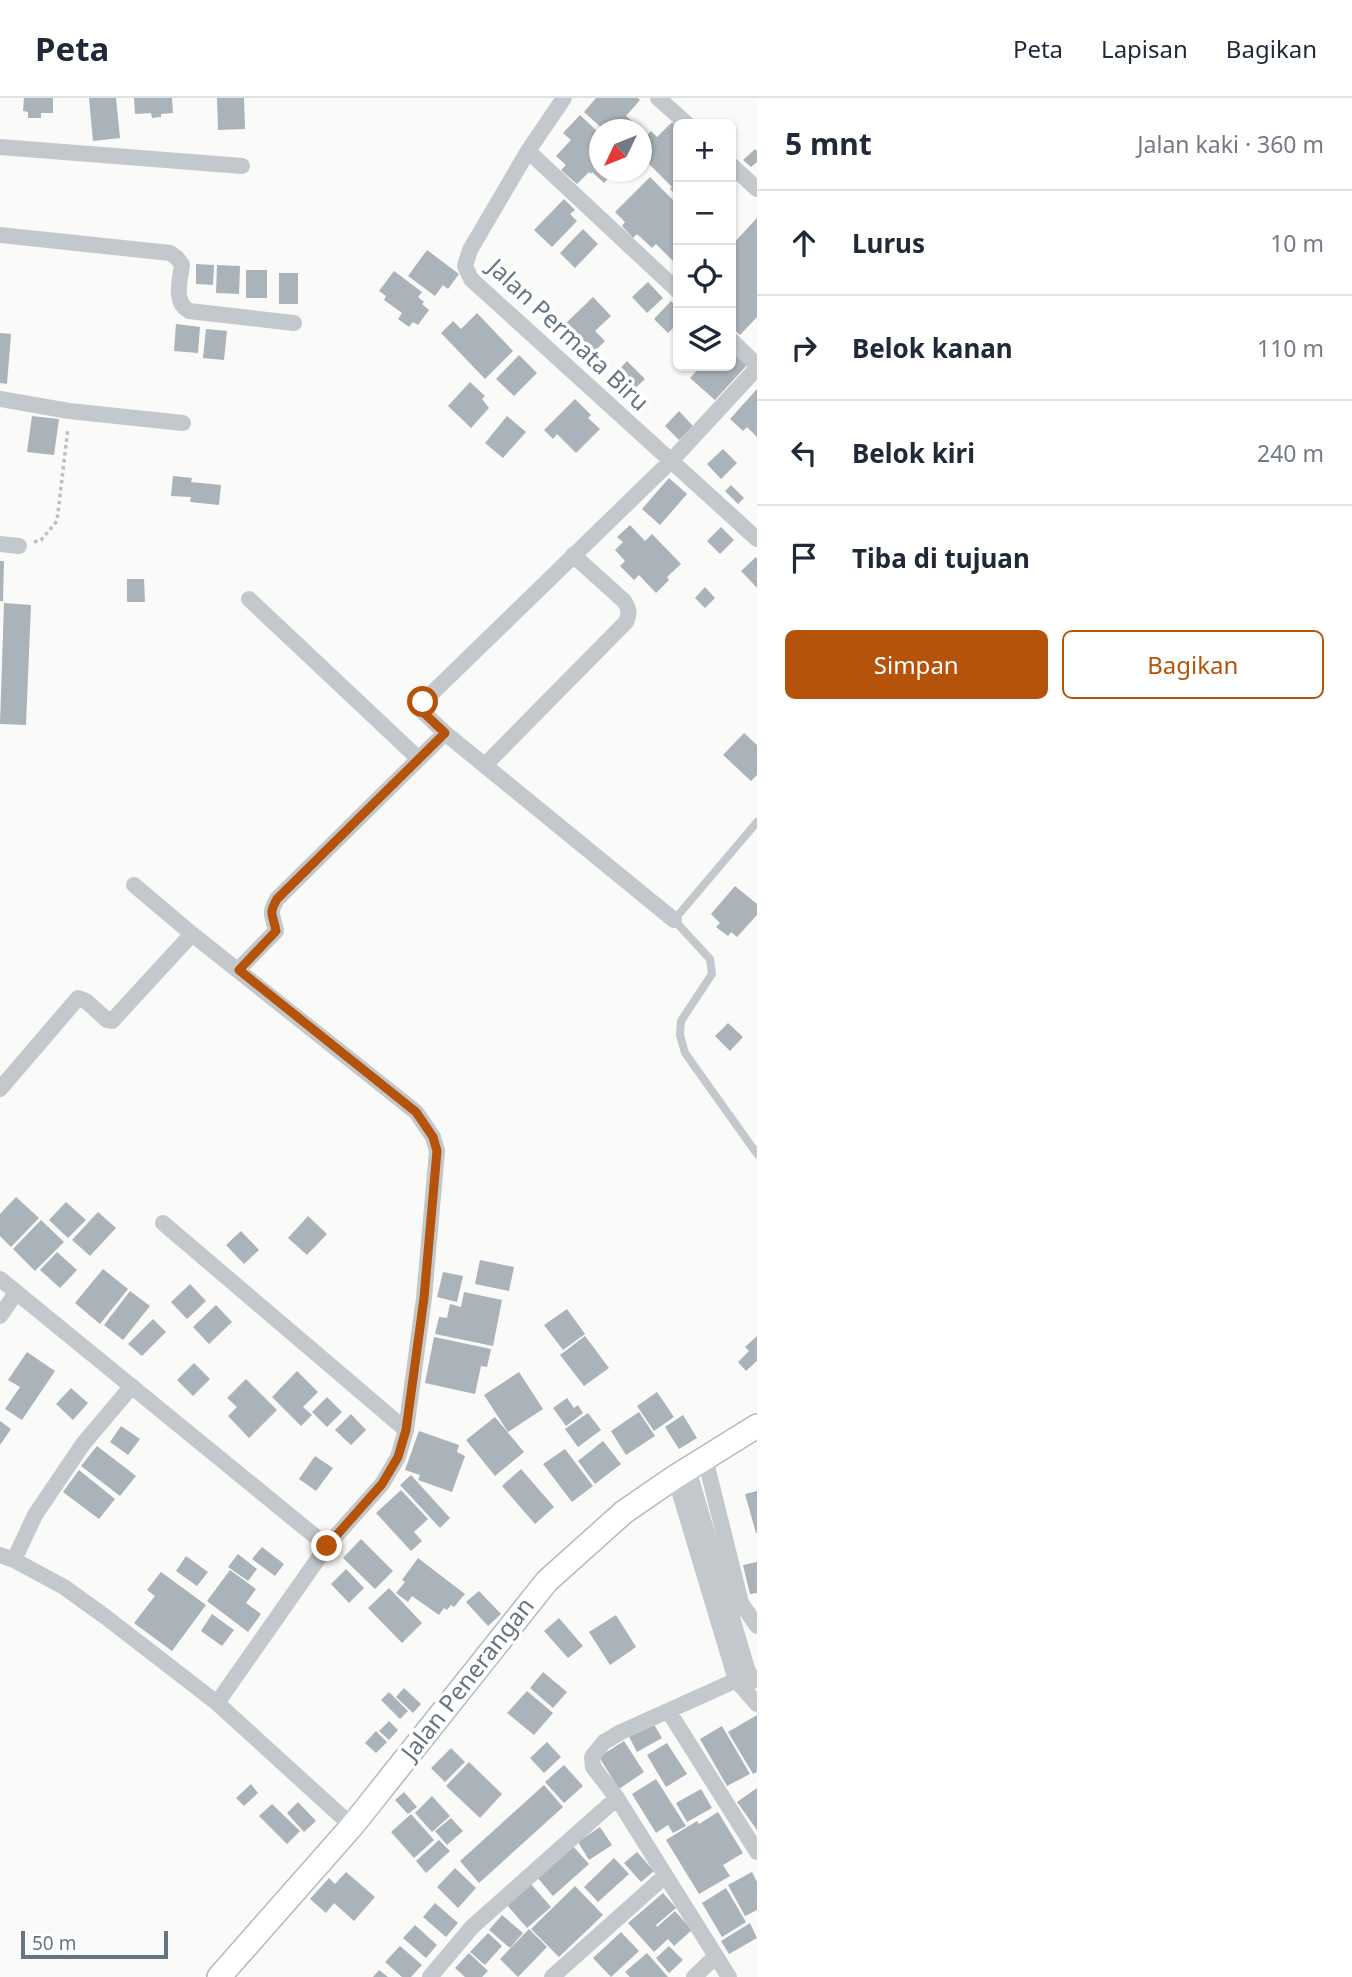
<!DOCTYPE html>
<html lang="id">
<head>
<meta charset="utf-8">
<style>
  body { margin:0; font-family:"Noto Sans",sans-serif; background:#f2f2f3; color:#1f2937 }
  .controls { position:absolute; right:21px; top:21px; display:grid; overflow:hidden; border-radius:10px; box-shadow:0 2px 5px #0004 }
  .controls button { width:63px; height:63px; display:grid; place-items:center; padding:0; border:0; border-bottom:2px solid #e0e1e3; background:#fff; color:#1f2937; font:35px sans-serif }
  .compass { position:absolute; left:589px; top:21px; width:63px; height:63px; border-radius:50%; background:#fff; box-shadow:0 2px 5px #0004; rotate:227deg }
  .scale { position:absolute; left:21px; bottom:18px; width:147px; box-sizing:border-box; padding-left:7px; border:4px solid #657683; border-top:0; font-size:19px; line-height:24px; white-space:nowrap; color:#657683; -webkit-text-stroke:5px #fff; paint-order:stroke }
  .stop { position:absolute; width:21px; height:21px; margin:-16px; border:5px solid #b45309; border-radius:50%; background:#fff }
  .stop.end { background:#b45309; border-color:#fff; box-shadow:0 2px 7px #0008 }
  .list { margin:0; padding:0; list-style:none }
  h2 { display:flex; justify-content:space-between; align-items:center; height:91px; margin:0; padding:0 28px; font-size:30px }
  h2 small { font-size:23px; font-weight:400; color:#747a83 }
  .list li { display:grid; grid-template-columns:46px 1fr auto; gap:21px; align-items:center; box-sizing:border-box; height:105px; padding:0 28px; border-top:2px solid #e0e1e3 }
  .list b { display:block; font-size:26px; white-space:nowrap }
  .list em { font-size:23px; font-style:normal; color:#747a83 }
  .actions { display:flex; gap:14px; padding:21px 28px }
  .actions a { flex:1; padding:16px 0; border:2px solid #b45309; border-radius:10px; text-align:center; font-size:24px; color:#b45309 }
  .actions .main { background:#b45309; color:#fff }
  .icon { flex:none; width:38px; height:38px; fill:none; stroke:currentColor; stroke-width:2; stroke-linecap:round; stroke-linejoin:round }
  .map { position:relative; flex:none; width:757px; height:1879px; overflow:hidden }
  header { display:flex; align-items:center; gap:42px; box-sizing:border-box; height:98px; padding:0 35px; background:#fff; border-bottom:2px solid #e0e1e3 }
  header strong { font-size:33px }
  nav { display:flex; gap:38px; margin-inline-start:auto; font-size:24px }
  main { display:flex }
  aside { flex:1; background:#fff }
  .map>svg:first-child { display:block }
  .building { fill:#aab3b9 }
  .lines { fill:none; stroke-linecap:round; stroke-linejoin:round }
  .secondary-casing { stroke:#b3babf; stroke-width:26 }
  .path { stroke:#bbbfc2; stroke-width:3.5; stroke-dasharray:3.5 3.5; stroke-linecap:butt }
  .lane { stroke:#c3c8cc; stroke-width:8 }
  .street { stroke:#c3c8cc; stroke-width:16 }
  .secondary { stroke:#fff; stroke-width:23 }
  .route { stroke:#b45309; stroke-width:9 }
  .labels { text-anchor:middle; stroke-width:7; stroke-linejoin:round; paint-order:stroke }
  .street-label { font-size:24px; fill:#657683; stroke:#fff }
</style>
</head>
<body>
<header>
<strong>Peta</strong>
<nav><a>Peta</a><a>Lapisan</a><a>Bagikan</a></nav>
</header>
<main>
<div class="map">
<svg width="757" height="1879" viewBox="0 0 757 1879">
  <rect width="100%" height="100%" fill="#fafaf8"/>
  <path class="building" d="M24 0H53V15H41V20H28V14L23 13Z
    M89 0H116L120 40 93 43Z
    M134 0H172L173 15 161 16V19L152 20 151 15 135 16Z
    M217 0H244L245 31 218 32Z
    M596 0H638L640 2 626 18 643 32H604L584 14Z
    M580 17 599 35V74H614L604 85 592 74 591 76 589 74 577 86 561 72 566 67 556 58 571 42 563 35Z
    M672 24 678 30V99L670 91 672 89 642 59V43L651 33 657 39Z
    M755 51 757 53V64L751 69 743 62Z
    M650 79 678 107V159L674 164 656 146 652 150 637 136 633 140 622 128 625 124 615 114Z
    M564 101 575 112 570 116 577 123 552 149 534 132Z
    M757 120V219L740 237 731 228V148Z
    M583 131 598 146 575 170 560 155Z
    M427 152 459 176 448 191 443 187 435 198 408 178Z
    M196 166 214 167 213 187 196 186Z
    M217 167 240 168 239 196 216 195Z
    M246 172H267V200H246Z
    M394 173 422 194 418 199 424 204 422 206 429 212 418 227 413 224 409 229 398 221 402 215 384 202 386 198 379 193Z
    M279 175H298V206H279Z
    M648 184 663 200 647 215 632 199Z
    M593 199 611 218 595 233 605 243 590 258 562 229Z
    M671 203 678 211V225L668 235 654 221Z
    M477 215 513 253 485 281 441 235 453 223 461 231Z
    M176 226 200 229 198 255 174 253Z
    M206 231 227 233 224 262 203 260Z
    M0 235 11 236 7 286 0 285Z
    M731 252 747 267 715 302 690 280 701 268H731Z
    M519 257 537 275 514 298 496 281Z
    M627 263 645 281 629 296 612 279Z
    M470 284 485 298 482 301 489 310 471 330 448 308Z
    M757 291V339L747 329 743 333 730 321Z
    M575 301 591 317 588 320 600 331 576 355 557 336 553 341 544 332Z
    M679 313 693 328 679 342 665 328Z
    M32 318 59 321 54 357 27 354Z
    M507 318 526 334 503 360 485 345Z
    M723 351 737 365 721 381 707 366Z
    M173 378 192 380 191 384 221 387 219 407 190 404 191 399 171 398Z
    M669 380 687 396 660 427 642 411Z
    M731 387 744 400 738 406 725 393Z
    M630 427 645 443 652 436 681 466 667 479 669 482 656 495 639 477 634 482 620 468 625 463 615 452 623 444 617 439Z
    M721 429 734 442 720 456 707 443Z
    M756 459 757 461V490L741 473Z
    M0 463H4L3 503H0Z
    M127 481H144L145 504H127Z
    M705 489 715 500 705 510 695 500Z
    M4 505 31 507 26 627 0 626Z
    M744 635 757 647V677L751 683 723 657Z
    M735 788 757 806V817L737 839 731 834 728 838 716 829 720 825 711 816Z
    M728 925 743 939 730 953 715 938Z
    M16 1099 39 1120 11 1149 0 1138V1116Z
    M66 1104 86 1122 68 1140 49 1122Z
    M98 1114 116 1130 90 1158 72 1142Z
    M308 1118 327 1136 307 1157 288 1140Z
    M41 1122 64 1144 35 1173 13 1151Z
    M241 1133 259 1152 244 1166 226 1147Z
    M57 1154 77 1172 60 1190 40 1172Z
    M480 1162 514 1169 509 1193 475 1186Z
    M103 1171 128 1191 100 1226 75 1205Z
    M443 1174 463 1178 457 1204 437 1199Z
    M190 1186 206 1203 187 1221 171 1204Z
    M130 1193 150 1208 123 1242 104 1227Z
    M464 1194 502 1202 493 1248 435 1236 439 1219 447 1220 450 1206 461 1209Z
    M216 1207 232 1224 209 1246 193 1229Z
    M567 1211 585 1236 563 1252 544 1227Z
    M153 1221 166 1234 142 1258 128 1246Z
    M585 1238 609 1270 584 1288 560 1257Z
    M757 1238V1263L746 1273 738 1264 749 1253 745 1249Z
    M434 1239 491 1251 487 1269 481 1268 475 1296 425 1285Z
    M27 1254 55 1273 22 1322 5 1311 20 1289 8 1282Z
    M194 1265 210 1281 193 1298 177 1282Z
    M297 1273 318 1294 303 1309 312 1317 301 1328 272 1299Z
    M519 1274 543 1311 508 1334 484 1297Z
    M246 1281 277 1312 249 1340 228 1318 237 1309 227 1300Z
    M71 1290 88 1305 73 1322 56 1306Z
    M657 1294 674 1319 654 1333 637 1308Z
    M327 1299 342 1314 327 1329 312 1314Z
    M567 1300 574 1310 578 1307 583 1315 566 1328 553 1310Z
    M639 1314 655 1338 626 1357 611 1333Z
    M588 1315 601 1332 578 1349 565 1331Z
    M351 1316 366 1332 351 1347 335 1332Z
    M683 1317 697 1340 679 1351 665 1329Z
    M495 1319 524 1354 495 1378 466 1342Z
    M0 1323 11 1331 0 1347Z
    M121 1328 140 1341 128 1357 110 1344Z
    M419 1333 459 1347 457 1354 465 1358 452 1394 418 1382 420 1377 405 1372Z
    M603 1343 621 1366 595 1386 578 1363Z
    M97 1348 136 1378 120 1398 81 1368Z
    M565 1351 593 1388 572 1404 543 1366Z
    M315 1358 333 1370 316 1393 299 1381Z
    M521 1371 554 1409 535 1426 502 1388Z
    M79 1372 115 1401 99 1421 63 1394Z
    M411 1377 450 1420 440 1430 400 1387Z
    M401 1392 428 1421 414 1434 422 1443 411 1453 376 1415Z
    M757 1393V1435H756L745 1396Z
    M361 1441 393 1473 375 1491 343 1460Z
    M262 1449 284 1466 275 1478 252 1461Z
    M238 1456 257 1471 248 1483 228 1469Z
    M186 1458 208 1474 197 1488 176 1473Z
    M418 1460 465 1496 454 1509 451 1507 447 1512 444 1510 439 1517 412 1498 408 1504 396 1495 405 1484 402 1482Z
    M757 1464V1495L750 1496 743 1467Z
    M346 1471 364 1490 349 1505 331 1486Z
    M230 1472 256 1491 246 1505 261 1516 248 1534 207 1503Z
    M161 1474 206 1507 172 1553 134 1525 155 1498 147 1492Z
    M389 1490 422 1525 402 1545 368 1510Z
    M479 1493 501 1516 488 1528 466 1504Z
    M212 1516 234 1532 222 1548 201 1533Z
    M616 1517 636 1549 610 1567 589 1534Z
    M559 1520 583 1548 568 1560 544 1533Z
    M543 1574 567 1594 553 1610 530 1590Z
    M404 1590 421 1606 413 1615 396 1599Z
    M527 1593 553 1615 534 1637 507 1615Z
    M389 1594 408 1613 400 1621 381 1602Z
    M757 1617V1674L753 1676 728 1634Z
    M389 1623 398 1632 389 1642 379 1633Z
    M652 1623 662 1640 637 1654 628 1637Z
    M722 1628 750 1676 727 1688 700 1641Z
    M376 1633 387 1644 376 1655 365 1645Z
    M624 1643 644 1674 619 1691 599 1659Z
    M547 1644 561 1659 544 1675 530 1660Z
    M667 1645 687 1676 666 1689 647 1657Z
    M451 1650 465 1664 445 1684 431 1670Z
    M469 1664 502 1696 480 1720 446 1688Z
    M564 1667 583 1688 564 1705 545 1684Z
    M656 1681 686 1728 673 1735 668 1727 656 1735 632 1696Z
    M251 1686 258 1695 244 1708 236 1700Z
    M544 1687 563 1709 479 1785 460 1763Z
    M757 1690V1732L737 1704Z
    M701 1691 712 1710 687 1724 676 1705Z
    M404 1694 417 1709 408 1716 395 1702Z
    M432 1698 450 1718 432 1734 415 1715Z
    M298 1704 316 1723 304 1734 287 1715Z
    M272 1706 300 1733 287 1746 259 1718Z
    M718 1714 743 1755 723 1767 730 1778 699 1796 666 1742 697 1723 699 1726Z
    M411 1716 434 1742 414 1760 391 1734Z
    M451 1720 463 1733 447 1747 435 1733Z
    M600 1729 612 1747 589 1762 578 1744Z
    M439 1742 450 1753 426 1775 416 1763Z
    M572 1747 589 1766 553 1798 536 1778Z
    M637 1754 654 1773 641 1784 624 1765Z
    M614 1760 629 1776 598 1804 584 1789Z
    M455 1770 476 1790 458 1810 437 1789Z
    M346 1774 375 1799 354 1823 334 1805 326 1815 310 1801 329 1780 335 1786Z
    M752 1774 757 1784V1812L745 1818 728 1787Z
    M530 1785 551 1809 527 1830 506 1806Z
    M575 1788 603 1817 559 1859 531 1831Z
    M726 1790 746 1824 722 1839 702 1805Z
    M663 1795 676 1810 656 1827 657 1829 675 1813 692 1832 674 1848 668 1841 654 1854 628 1825Z
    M435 1805 458 1825 446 1839 423 1819Z
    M502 1817 523 1835 510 1850 489 1832Z
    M750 1825 757 1840 729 1856 721 1843Z
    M415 1827 437 1847 426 1860 403 1840Z
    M529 1831 547 1849 518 1879 500 1861Z
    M621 1834 639 1853 611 1879 593 1860Z
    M488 1835 502 1848 485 1867 470 1854Z
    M400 1848 422 1867 411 1879H402L385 1864Z
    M669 1848 683 1862 669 1875 656 1860Z
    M469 1855 488 1873 482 1879H465L455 1870Z
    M647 1855 668 1879H630L625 1874Z
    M379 1872 388 1879H373Z"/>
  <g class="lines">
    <defs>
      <path id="secondary" d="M219 1879 352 1728 547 1483 624 1414 675 1379 757 1328"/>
    </defs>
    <use href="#secondary" class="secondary-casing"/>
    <path class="path" d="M34 444 41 442 57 423 68 330"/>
    <path class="lane" d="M757 724 674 822 710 861 712 876 681 923 680 937 685 955 757 1056"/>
    <path class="street" d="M564 0 528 53 470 152 465 168 471 181 757 441
      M658 0 687 26
      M0 49 242 68
      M528 53 678 193
      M731 67 757 91
      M0 137 170 155 177 160 182 167C180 183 173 204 189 213L294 225
      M731 242 757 267
      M0 301 69 313 183 325
      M0 446 19 448
      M249 501 419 661
      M485 667 626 524C630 515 629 511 624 503L573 457
      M134 787 192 836 416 1014 433 1039 437 1053 424 1200 406 1332 398 1359 382 1386 327 1448 217 1605
      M674 822 445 635 423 614C422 608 423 605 427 600L671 363 757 270
      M238 872 276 833C273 816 268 817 277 801L445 635
      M0 991 78 900 86 903 107 922 112 923 192 836
      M163 1125 406 1332
      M0 1181 327 1448
      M0 1218 16 1195
      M705 1360 741 1505 757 1528
      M688 1371 751 1584
      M675 1379 736 1582 757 1606
      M0 1457 14 1462 64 1489 107 1520 217 1605 352 1728
      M14 1462 35 1417 83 1346 132 1288
      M669 1614 757 1754
      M430 1879 472 1829 617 1700
      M552 1879 665 1778
      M694 1879 716 1858
      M729 1879 617 1700 593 1669 592 1659 604 1644 621 1634 750 1576"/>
    <use href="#secondary" class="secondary"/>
  </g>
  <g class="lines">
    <path class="route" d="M327 1448 382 1386 398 1359 406 1332 424 1200 437 1053 433 1039 416 1014 239 872 276 833C273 816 268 817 277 801L445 635 423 614V604"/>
  </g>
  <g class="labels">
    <g class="street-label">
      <text transform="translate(568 237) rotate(43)" y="8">Jalan Permata Biru</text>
      <text transform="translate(468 1581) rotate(-52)" y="8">Jalan Penerangan</text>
    </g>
  </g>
</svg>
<div class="controls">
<button>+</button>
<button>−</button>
<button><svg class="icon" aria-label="locate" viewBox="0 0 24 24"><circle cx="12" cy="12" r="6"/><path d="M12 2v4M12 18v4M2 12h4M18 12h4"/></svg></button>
<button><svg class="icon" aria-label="layers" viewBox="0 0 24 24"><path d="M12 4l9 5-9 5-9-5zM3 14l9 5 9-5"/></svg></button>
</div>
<svg class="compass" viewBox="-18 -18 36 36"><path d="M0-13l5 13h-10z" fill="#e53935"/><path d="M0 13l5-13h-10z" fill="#747a83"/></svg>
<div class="scale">50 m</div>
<div class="stop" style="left:423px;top:604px"></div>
<div class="stop end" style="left:327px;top:1448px"></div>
</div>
<aside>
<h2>5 mnt<small>Jalan kaki · 360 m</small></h2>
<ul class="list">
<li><svg class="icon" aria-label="ahead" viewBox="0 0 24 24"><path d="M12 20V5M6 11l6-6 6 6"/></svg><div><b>Lurus</b></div><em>10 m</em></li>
<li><svg class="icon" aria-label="right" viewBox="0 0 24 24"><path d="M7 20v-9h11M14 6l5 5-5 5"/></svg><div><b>Belok kanan</b></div><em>110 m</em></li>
<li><svg class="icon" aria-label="left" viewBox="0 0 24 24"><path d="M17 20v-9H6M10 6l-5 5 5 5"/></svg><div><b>Belok kiri</b></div><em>240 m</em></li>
<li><svg class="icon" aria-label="arrive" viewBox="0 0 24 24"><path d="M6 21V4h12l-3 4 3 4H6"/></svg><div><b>Tiba di tujuan</b></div></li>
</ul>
<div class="actions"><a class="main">Simpan</a><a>Bagikan</a></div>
</aside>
</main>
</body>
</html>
